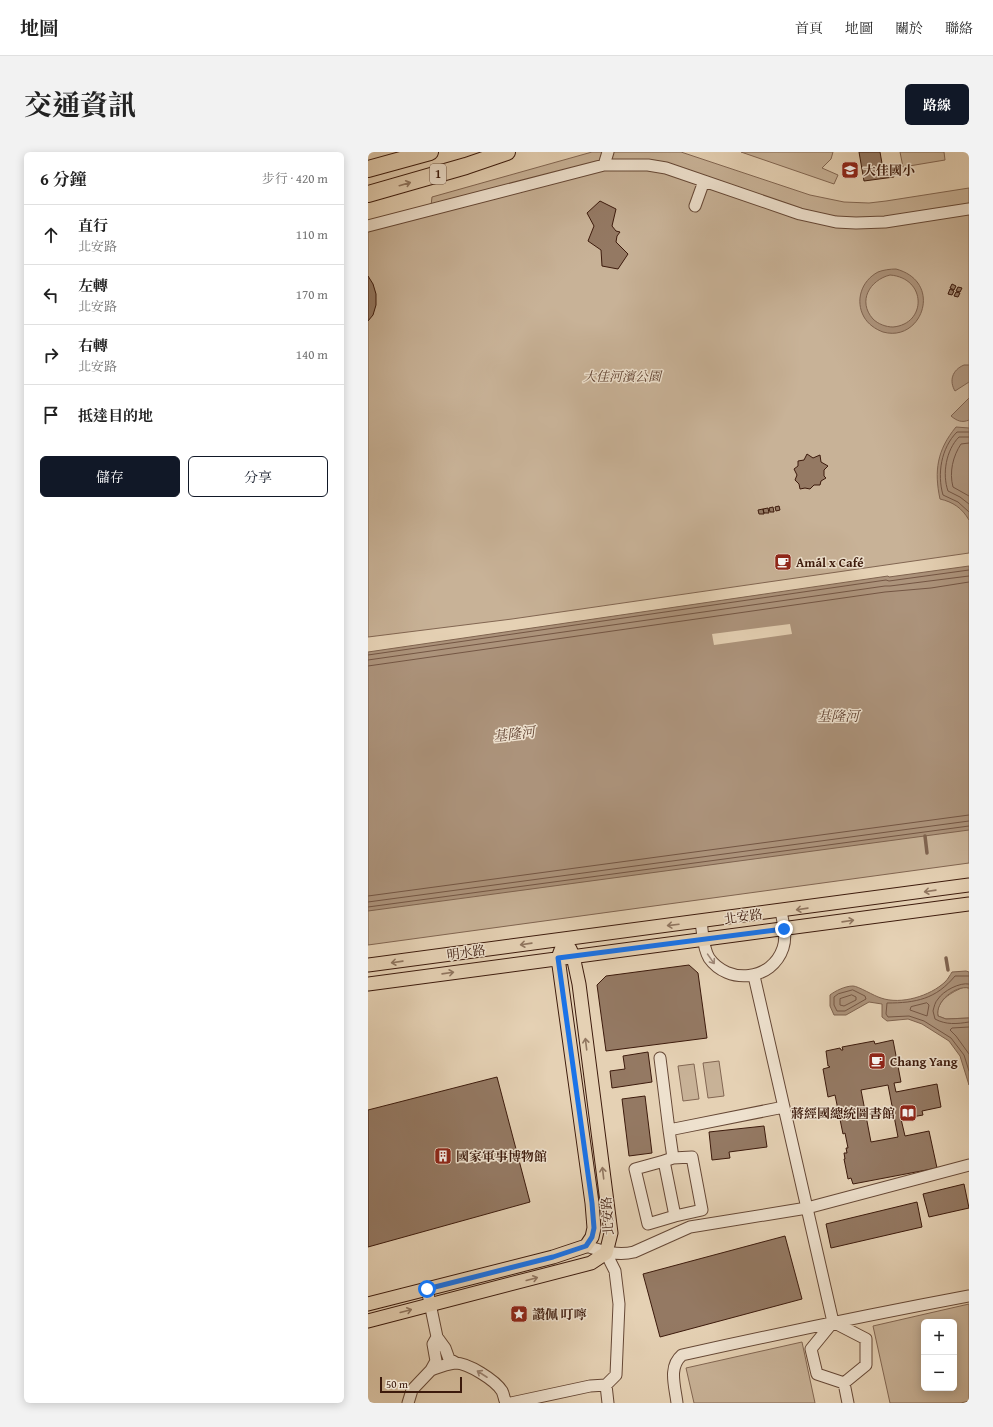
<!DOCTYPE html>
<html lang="zh-TW">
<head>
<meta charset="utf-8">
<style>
  body { margin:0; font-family:"Gentium Book Plus","Noto Serif TC",serif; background:#f2f2f2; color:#222 }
  .controls { position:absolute; right:12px; bottom:12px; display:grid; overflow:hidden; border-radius:6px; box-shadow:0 2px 10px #0003 }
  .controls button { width:36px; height:36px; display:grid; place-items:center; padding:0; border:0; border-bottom:1px solid #e0e0e0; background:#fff; color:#222; font:20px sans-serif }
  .scale { position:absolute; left:12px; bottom:10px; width:82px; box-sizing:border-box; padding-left:4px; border:2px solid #3c1a0c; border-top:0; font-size:11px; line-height:14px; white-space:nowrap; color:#3c1a0c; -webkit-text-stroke:3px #eee1ce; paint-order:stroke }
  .stop { position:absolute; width:12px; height:12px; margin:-9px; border:3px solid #1a73e8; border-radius:50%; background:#fff }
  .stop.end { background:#1a73e8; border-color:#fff; box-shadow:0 1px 4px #0008 }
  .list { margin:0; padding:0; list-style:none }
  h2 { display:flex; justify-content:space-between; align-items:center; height:52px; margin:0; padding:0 16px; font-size:17px }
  h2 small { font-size:13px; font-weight:400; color:#767676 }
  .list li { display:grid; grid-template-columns:26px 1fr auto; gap:12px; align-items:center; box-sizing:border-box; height:60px; padding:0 16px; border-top:1px solid #e0e0e0 }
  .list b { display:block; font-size:15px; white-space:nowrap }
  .list p { margin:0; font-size:13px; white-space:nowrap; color:#767676 }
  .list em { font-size:13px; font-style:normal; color:#767676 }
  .actions { display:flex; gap:8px; padding:12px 16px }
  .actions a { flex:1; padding:9px 0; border:1px solid #111827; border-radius:6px; text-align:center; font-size:14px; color:#111827 }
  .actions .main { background:#111827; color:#fff }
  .icon { flex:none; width:22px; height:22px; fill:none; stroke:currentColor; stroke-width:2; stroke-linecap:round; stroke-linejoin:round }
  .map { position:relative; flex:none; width:601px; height:1251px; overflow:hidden; border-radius:6px }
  header { display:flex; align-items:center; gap:24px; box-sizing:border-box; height:56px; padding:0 20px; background:#fff; border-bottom:1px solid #e0e0e0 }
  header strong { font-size:19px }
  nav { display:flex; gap:22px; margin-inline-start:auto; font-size:14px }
  .intro { display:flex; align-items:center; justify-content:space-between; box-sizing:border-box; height:96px; padding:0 24px }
  h1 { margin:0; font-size:28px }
  .button { padding:10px 18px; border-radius:6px; background:#111827; color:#fff; font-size:14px; font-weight:700 }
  main { display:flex; gap:24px; padding:0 24px }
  aside { flex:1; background:#fff; border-radius:6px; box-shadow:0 2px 10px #0003 }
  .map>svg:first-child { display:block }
  .green { fill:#c8b297; stroke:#826652; fill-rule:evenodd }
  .water { fill:#ac937b; stroke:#7f634f; fill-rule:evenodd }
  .pier { fill:#e5d1b4 }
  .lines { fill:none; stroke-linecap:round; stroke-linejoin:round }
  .shore { stroke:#745644; stroke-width:1 }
  .stream { stroke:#7f634f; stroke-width:3.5 }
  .building { fill:#947963; stroke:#3c1a0c; fill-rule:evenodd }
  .minor-casing { stroke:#664836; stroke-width:13 }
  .major-casing { stroke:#3c1a0c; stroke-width:15 }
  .highway-casing { stroke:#3c1a0c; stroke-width:18 }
  .minor { stroke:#eee1ce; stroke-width:11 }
  .major { stroke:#e5d1b4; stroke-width:13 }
  .highway { stroke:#e5d1b4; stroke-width:16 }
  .oneway { stroke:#907660 }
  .oneway2 { stroke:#9e8777 }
  .route { stroke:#1a73e8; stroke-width:5 }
  .labels { text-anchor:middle; stroke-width:3; stroke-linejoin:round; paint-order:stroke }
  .shield { fill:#eee1ce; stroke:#715646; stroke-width:1 }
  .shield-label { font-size:12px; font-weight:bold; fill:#3c1a0c }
  .poi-label { font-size:13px; font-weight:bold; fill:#3c1a0c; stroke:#eee1ce; text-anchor:start }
  .park-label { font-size:13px; font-style:italic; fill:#5f402f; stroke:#eee1ce }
  .street-label { font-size:13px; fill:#3c1a0c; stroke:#eee1ce }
  .water-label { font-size:14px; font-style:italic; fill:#634433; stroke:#eee1ce }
</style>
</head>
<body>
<header>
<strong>地圖</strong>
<nav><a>首頁</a><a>地圖</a><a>關於</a><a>聯絡</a></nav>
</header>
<div class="intro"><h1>交通資訊</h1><a class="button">路線</a></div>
<main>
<aside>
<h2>6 分鐘<small>步行 · 420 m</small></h2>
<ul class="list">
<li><svg class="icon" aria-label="ahead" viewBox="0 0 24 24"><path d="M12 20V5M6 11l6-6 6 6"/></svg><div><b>直行</b><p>北安路</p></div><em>110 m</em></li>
<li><svg class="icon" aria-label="left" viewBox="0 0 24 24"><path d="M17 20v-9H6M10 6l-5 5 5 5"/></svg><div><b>左轉</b><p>北安路</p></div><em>170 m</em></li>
<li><svg class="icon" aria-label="right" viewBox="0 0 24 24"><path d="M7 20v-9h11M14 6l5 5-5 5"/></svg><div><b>右轉</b><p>北安路</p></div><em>140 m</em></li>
<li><svg class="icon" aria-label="arrive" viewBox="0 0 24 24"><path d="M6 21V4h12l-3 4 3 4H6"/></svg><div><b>抵達目的地</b></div></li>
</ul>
<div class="actions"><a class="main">儲存</a><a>分享</a></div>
</aside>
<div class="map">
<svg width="601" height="1251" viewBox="0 0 601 1251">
  <rect width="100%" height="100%" fill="#e5d1b4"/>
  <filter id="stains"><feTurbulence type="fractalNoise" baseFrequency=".005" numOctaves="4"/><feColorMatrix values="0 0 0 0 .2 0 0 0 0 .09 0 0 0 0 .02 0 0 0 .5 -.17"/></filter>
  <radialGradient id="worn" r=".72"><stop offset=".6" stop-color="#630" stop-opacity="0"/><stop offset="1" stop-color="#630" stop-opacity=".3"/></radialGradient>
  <path class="green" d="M224 0H313L442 43 476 50 501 51 518 49 601 36V401L144 467 0 485V71L63 54 64 45Z
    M373 0H465L463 7 454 16 470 23 466 32Z
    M532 0H576L577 8 535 15Z
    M601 669V711L0 793V749Z
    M596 835 601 836V866L578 867 570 864C567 849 584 840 596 835Z
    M351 909 356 944 340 946 335 911Z
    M326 912 331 947 315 949 310 914Z
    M601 1152V1249L593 1251H522L505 1174ZM556 1170H586V1236H556Z
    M434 1190 447 1251H326L318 1216Z"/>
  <path class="water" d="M528 117C576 130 554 191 515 180 507 177 500 172 496 165 487 149 493 129 510 120 515 118 522 117 528 117ZM522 123C559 126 559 172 525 175 518 175 510 172 505 167 489 149 502 128 522 123Z
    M596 213H601V230L587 239C581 229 584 218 596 213Z
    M601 246V268C594 271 589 269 583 264Z
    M588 275 601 276V368C594 356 585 350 572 347 566 319 569 298 588 275Z
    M601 414V678L0 759V500L520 424 521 425Z
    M598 819 601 820V836C587 833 567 850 570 864L578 867 601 866V933L592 904 581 889 554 872 540 867 519 869 514 865V852L501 850 478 863H466L462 854V843C467 839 477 834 485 834 490 834 506 844 513 846 533 853 562 844 577 830 580 827 582 823 584 820Z"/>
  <path class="pier" d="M422 472 424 482 346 493 344 482Z"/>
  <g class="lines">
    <path class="shore" d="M601 280H589C573 296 569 322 575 343L590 350 601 360
      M601 285H591C578 298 574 322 580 339L592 345 601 352
      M601 291 593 292C585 304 581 320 585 335L601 344
      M0 503 518 428 521 429 601 418
      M0 508 517 434H522L601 424
      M0 514 517 440 563 436 601 430
      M0 744 601 663
      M0 750 601 669
      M0 755 601 674
      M601 824H587C568 847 548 851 519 851L518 862 520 865 541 864 556 869 583 886 596 903 601 919
      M601 832C592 830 575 839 570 847 567 850 566 855 565 859L567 867C578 873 589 872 601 870
      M485 838 497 844 498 847 477 859H469L466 853V845L470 842Z
      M484 843 488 845V848L476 854 472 853V847Z
      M559 851 561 853 559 864 542 858 543 855Z
      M601 875 584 876 582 878 588 884 601 902"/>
    <path class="stream" d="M557 684 559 701
      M578 806 580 818"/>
  </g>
  <path class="building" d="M491 0H512L515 17 524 16 526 25 496 29Z
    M232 49 248 57 244 74 248 79 252 80 249 84 248 90 260 102 250 117 234 114 233 98 220 89 226 74 219 61Z
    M0 124 5 132 8 142V153L5 163 0 169Z
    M584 132 588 134 586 138 582 136Z
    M590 135 594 136 592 140 588 139Z
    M582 137 586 139 584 143 580 142Z
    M588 140 592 141 590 145 586 144Z
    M439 302 445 306 452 303 453 310 460 314 456 318V324L458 326 453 329 452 333H446L442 337 437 336 432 337 431 332 427 328 429 323 426 317 430 314V309L436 308Z
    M411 354 412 358 408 359 407 355Z
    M405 355 406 360H402L401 356Z
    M400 356 401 361H396L395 357Z
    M395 357 396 362H391L390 358Z
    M321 813 330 821 339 886 238 899 229 833 238 824Z
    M525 888 533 930 526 931 528 940 569 932 573 955 554 959 555 963 533 967 537 984 561 979 569 1016 485 1032 483 1026 480 1027 476 1007H477L476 1001H479L478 996H480L477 981 475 982 467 943 460 945 455 917 462 915 461 914H460L458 899 472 896 473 898H475L474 895 506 889 507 892ZM520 933 530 985 503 990 493 938Z
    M280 900 284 930 244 936 242 919 257 917 255 904Z
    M129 925 162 1050 0 1095V958Z
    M277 944 284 1001 261 1004 254 947Z
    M396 974 399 995 361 1000 362 1006 344 1008 341 980Z
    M596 1032 601 1056 561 1065 555 1042Z
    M549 1050 554 1075 463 1096 458 1072Z
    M417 1084 434 1147 292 1185 275 1122Z"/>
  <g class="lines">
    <defs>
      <path id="minor" d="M236 13 240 0
        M327 54 336 29
        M0 74 236 13H280L298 16 432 62 468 70 488 71 517 70 601 57
        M333 770C335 782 335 796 341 806 360 833 404 829 415 796 419 784 415 771 413 759
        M386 824 465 1170 443 1197 449 1222 476 1231 498 1213V1187L465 1170
        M292 906 301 978 416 955
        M301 978 305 1006
        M324 1005 334 1058 307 1064 296 1009 305 1006Z
        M296 1009 267 1017 280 1072 307 1064
        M218 1094C234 1099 249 1104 266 1100L322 1075 439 1056 601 1013
        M238 1101 247 1119 251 1152 248 1223 238 1233 240 1251
        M59 1137 69 1185 77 1196 81 1207 88 1211
        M63 1218C71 1215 78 1212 87 1211 100 1211 127 1228 134 1239 136 1243 136 1247 138 1251
        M476 1231 480 1251
        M40 1251 44 1238 63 1218 68 1209 65 1192 69 1185
        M143 1251 222 1234 238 1233
        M309 1251C307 1234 300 1215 314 1203 409 1182 505 1162 601 1144"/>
      <path id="major" d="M0 813 601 733
        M0 832 601 752
        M0 1152 185 1105 218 1094 224 1085 226 1076 224 1051 190 806 193 798
        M0 1169 223 1111 238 1101 243 1081 211 832 205 804 202 797"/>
      <path id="highway" d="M0 17 62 0
        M0 42 98 14 139 0"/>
    </defs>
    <use href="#minor" class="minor-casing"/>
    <use href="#major" class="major-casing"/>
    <use href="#highway" class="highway-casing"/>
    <use href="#minor" class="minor"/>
    <use href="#major" class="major"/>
    <use href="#highway" class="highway"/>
  </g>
  <defs><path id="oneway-shaft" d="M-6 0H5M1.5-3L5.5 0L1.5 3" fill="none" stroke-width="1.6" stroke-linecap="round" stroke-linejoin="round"/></defs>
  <g class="oneway">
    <use href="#oneway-shaft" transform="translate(37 32) rotate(-16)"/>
    <use href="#oneway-shaft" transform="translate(562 739) rotate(172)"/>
    <use href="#oneway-shaft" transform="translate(434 757) rotate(172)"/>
    <use href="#oneway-shaft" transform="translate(480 769) rotate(-8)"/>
    <use href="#oneway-shaft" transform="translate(305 773) rotate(173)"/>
    <use href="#oneway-shaft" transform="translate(158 792) rotate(172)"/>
    <use href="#oneway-shaft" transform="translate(29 810) rotate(172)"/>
    <use href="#oneway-shaft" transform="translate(80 821) rotate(-8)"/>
    <use href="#oneway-shaft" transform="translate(218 892) rotate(-97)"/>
    <use href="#oneway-shaft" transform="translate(235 1021) rotate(-97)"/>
    <use href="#oneway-shaft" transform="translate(164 1127) rotate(-15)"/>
    <use href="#oneway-shaft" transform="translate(38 1159) rotate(-15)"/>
  </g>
  <g class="oneway2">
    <use href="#oneway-shaft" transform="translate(343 807) rotate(55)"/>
    <use href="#oneway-shaft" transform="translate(114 1222) rotate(-147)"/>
  </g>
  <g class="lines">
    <path class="route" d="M59 1137 185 1105 218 1094 224 1085 226 1076 224 1051 190 806 416 777"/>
  </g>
  <defs>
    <symbol id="school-square" viewBox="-11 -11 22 22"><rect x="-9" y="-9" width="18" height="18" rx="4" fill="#8f2418" stroke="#eee1ce"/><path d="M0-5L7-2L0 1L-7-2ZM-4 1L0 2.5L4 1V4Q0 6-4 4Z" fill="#fff"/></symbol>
    <symbol id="cafe-square" viewBox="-11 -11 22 22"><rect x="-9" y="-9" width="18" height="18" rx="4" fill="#8f2418" stroke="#eee1ce"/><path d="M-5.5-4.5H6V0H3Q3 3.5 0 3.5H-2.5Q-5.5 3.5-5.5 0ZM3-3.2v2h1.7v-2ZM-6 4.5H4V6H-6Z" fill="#fff"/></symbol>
    <symbol id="library-square" viewBox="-11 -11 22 22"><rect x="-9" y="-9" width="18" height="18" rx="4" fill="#8f2418" stroke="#eee1ce"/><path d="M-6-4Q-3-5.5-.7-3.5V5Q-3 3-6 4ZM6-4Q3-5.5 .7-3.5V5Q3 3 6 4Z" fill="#fff"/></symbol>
    <symbol id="building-square" viewBox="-11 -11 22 22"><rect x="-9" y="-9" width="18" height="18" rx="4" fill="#8f2418" stroke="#eee1ce"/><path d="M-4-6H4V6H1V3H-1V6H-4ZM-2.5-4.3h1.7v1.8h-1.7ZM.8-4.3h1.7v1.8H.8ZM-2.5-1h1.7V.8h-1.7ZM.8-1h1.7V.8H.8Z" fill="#fff"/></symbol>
    <symbol id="sight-square" viewBox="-11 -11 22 22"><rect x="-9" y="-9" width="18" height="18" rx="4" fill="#8f2418" stroke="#eee1ce"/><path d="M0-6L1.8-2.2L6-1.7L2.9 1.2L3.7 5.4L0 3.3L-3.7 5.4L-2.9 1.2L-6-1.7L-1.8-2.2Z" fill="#fff"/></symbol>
  </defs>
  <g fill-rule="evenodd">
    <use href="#school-square" x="472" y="8" width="20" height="20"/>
    <use href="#cafe-square" x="405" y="400" width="20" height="20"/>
    <use href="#cafe-square" x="499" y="899" width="20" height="20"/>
    <use href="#library-square" x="530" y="951" width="20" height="20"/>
    <use href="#building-square" x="65" y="994" width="20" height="20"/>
    <use href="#sight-square" x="141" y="1152" width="20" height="20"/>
  </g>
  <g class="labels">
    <rect class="shield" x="62" y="12" width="16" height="20" rx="3"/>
    <g class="shield-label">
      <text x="70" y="26">1</text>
    </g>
    <g class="poi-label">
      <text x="495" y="23">大佳國小</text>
      <text x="428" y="415">Amål x Café</text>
      <text x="522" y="914">Chang Yang</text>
      <text x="527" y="966" text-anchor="end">蔣經國總統圖書館</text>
      <text x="88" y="1009">國家軍事博物館</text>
      <text x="164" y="1167">讚佩 叮嚀</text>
    </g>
    <g class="park-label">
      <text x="254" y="229">大佳河濱公園</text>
    </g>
    <g class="street-label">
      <text transform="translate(375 764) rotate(-8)" y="5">北安路</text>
      <text transform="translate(98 800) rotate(-8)" y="5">明水路</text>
      <text transform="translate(239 1064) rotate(-94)" y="5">北安路</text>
    </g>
    <g class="water-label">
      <text x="470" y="569">基隆河</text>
      <text transform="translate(146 582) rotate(-7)" y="5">基隆河</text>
    </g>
  </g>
  <rect width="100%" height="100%" filter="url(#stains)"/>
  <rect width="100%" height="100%" fill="url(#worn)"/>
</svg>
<div class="controls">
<button>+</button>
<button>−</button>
</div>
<div class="scale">50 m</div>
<div class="stop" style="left:59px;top:1137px"></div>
<div class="stop end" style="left:416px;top:777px"></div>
</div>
</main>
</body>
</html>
